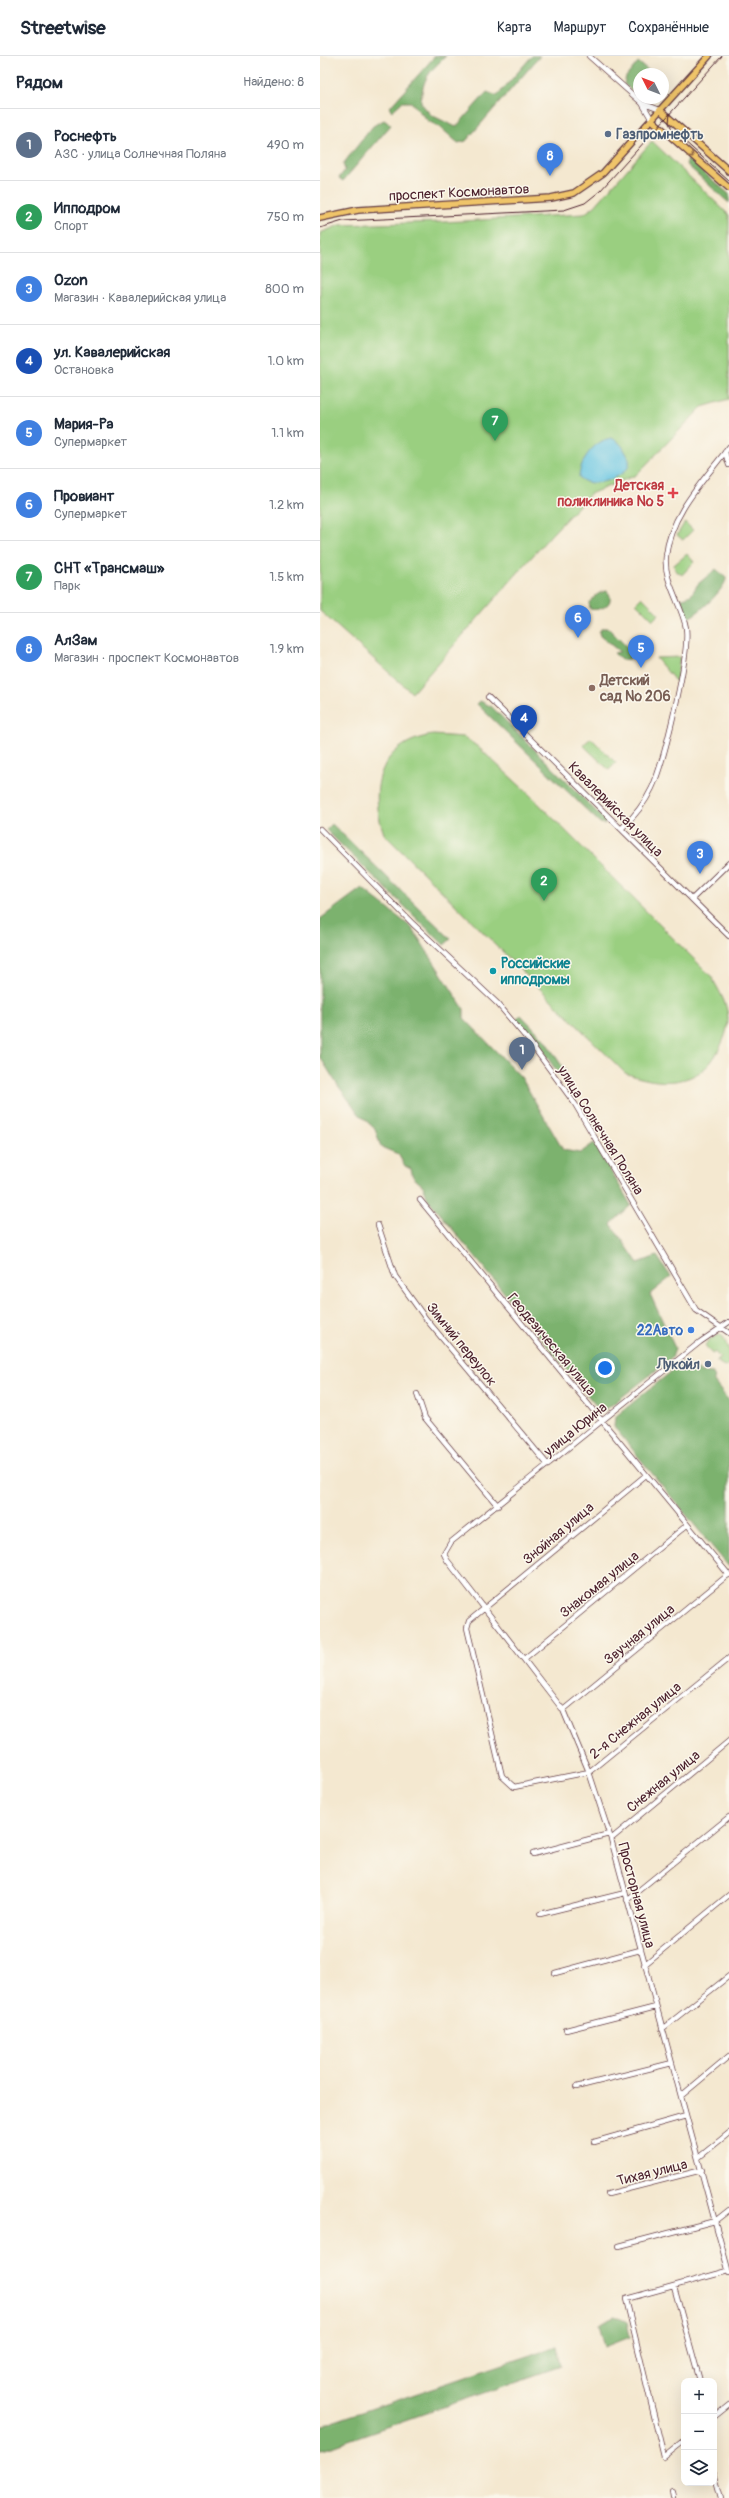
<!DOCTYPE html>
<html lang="ru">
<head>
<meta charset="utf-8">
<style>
  body { margin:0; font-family:Pangolin,sans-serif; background:#f6f6f7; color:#1f2937 }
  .controls { position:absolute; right:12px; bottom:12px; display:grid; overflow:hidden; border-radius:8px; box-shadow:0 4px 16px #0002 }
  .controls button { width:36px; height:36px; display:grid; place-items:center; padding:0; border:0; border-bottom:1px solid #e0e1e3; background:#fff; color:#1f2937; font:20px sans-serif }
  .compass { position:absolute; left:313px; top:12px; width:36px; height:36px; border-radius:50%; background:#fff; box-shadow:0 4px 16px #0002; rotate:312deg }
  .you { position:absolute; left:285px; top:1312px; width:14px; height:14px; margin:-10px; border:3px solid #fff; border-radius:50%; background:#1a73e8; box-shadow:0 0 0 6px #1a73e833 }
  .badge { display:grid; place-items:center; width:26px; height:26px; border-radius:50%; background:#b5179e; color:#fff; font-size:13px; font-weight:700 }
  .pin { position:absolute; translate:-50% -33px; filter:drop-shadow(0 1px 2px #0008) }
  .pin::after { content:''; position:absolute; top:21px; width:14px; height:12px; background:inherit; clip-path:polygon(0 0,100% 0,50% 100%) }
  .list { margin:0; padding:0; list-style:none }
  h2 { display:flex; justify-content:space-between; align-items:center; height:52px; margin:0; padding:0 16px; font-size:17px }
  h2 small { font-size:13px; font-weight:400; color:#747a83 }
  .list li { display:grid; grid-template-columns:26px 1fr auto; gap:12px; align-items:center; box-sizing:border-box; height:72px; padding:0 16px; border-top:1px solid #e0e1e3 }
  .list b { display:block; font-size:15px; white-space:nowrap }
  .list p { margin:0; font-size:13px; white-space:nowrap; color:#747a83 }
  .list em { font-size:13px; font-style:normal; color:#747a83 }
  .icon { flex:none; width:22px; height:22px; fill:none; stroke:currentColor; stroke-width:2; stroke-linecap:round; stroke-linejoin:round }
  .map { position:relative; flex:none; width:409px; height:2442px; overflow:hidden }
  header { display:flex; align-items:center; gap:24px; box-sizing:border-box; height:56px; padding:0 20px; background:#fff; border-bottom:1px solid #e0e1e3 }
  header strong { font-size:19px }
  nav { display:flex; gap:22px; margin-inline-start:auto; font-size:14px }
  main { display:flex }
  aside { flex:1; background:#fff }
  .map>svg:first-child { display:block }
  .green { fill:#9acf80; stroke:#727756 }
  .forest { fill:#7bb26e; stroke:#62684c }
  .water { fill:#64c4e2; stroke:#577286 }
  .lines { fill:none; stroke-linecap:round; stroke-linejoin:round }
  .minor-casing { stroke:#643d44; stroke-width:6 }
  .major-casing { stroke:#643d44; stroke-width:8 }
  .minor { stroke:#fff; stroke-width:4.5 }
  .major { stroke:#efc469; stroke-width:5.5 }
  .tram { stroke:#4a1f2b; stroke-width:1 }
  .oneway { stroke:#946947 }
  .service-dot { fill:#5c6f8a; stroke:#fbf7ec; stroke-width:1.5 }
  .health-dot { fill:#e0444e; stroke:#fbf7ec; stroke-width:1.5 }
  .education-dot { fill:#8d6e63; stroke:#fbf7ec; stroke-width:1.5 }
  .culture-dot { fill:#0f9aa8; stroke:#fbf7ec; stroke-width:1.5 }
  .shop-dot { fill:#3f7fe0; stroke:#fbf7ec; stroke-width:1.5 }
  .labels { text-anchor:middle; stroke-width:3; stroke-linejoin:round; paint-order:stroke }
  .service-label { font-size:14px; font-weight:bold; fill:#4e5e75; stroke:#fbf7ec; text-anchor:start }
  .street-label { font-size:14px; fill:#4a1f2b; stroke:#fbf7ec }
  .health-label { font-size:14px; font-weight:bold; fill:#be3a42; stroke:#fbf7ec; text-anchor:end }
  .education-label { font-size:14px; font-weight:bold; fill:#785e54; stroke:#fbf7ec; text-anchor:start }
  .culture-label { font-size:14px; font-weight:bold; fill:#0d838f; stroke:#fbf7ec; text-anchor:start }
  .shop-label { font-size:14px; font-weight:bold; fill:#366cbe; stroke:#fbf7ec; text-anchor:end }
</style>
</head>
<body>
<header>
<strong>Streetwise</strong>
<nav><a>Карта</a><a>Маршрут</a><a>Сохранённые</a></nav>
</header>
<main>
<aside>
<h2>Рядом<small>Найдено: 8</small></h2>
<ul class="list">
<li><span class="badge" style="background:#5c6f8a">1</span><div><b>Роснефть</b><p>АЗС · улица Солнечная Поляна</p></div><em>490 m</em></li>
<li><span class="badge" style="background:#2e9e5b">2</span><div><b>Ипподром</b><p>Спорт</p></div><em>750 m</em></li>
<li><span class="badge" style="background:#3f7fe0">3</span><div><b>Ozon</b><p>Магазин · Кавалерийская улица</p></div><em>800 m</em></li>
<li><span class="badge" style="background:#1a4fb4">4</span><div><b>ул. Кавалерийская</b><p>Остановка</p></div><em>1.0 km</em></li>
<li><span class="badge" style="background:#3f7fe0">5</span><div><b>Мария-Ра</b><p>Супермаркет</p></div><em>1.1 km</em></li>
<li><span class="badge" style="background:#3f7fe0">6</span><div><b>Провиант</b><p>Супермаркет</p></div><em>1.2 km</em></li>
<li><span class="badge" style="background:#2e9e5b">7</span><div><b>СНТ «Трансмаш»</b><p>Парк</p></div><em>1.5 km</em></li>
<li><span class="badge" style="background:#3f7fe0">8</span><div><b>АлЗам</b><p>Магазин · проспект Космонавтов</p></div><em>1.9 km</em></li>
</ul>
</aside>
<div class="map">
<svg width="409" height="2442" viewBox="0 0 409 2442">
  <rect width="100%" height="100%" fill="#fbf7ec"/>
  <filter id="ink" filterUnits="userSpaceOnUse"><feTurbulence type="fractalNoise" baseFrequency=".025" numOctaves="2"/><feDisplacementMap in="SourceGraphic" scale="8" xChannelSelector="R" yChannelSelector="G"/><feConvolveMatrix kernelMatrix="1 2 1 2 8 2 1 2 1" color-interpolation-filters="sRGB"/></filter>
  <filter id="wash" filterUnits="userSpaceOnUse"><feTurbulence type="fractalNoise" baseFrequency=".012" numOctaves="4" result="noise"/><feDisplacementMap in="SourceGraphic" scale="16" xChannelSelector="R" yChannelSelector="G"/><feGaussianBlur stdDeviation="0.9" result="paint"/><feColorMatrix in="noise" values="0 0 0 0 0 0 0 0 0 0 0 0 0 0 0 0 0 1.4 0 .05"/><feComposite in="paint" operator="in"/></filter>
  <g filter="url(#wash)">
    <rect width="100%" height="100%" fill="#f4e8d0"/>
    <path class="green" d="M332 85 409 159V343L382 351 316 419 270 438 231 479 92 637 0 555V177L20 169 125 166 264 158 275 150Z
      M365 466 373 474 363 484 357 479Z
      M367 498 374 506 362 519 355 514 354 509Z
      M322 541 339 558 333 564 316 547Z
      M360 601 356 626 336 602Z
      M113 679 144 681 158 691 210 739 391 920C398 933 408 948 408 963 408 974 403 986 398 995 379 1032 339 1030 305 1017L64 778C48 732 59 687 113 679Z
      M271 682 296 707 289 714 263 689Z
      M399 1279H402L409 1294V1310H404L396 1305 400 1302 395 1296 392 1298 385 1289 390 1283Z"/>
    <path class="forest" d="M115 0H126C109 16 102 23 101 47L111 59 136 71 167 36 177 40 212 0H220L146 85 138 87 120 71 108 65 91 46H82L72 55 69 52Z
      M318 6 333 18H319V41L304 28 306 21Z
      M64 64 71 69 23 125 19 122 25 114 23 108 53 70Z
      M368 103 409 138V147L366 108Z
      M396 513 406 522C407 531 377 560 367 562L361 543 371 539 378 528Z
      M287 535C297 546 282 556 270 553L269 547C274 541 278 536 287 535Z
      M282 572H288L309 593 310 603 301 604 294 597 300 596 280 580 279 576Z
      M160 645 172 651 287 766 284 768 280 767 157 648Z
      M12 768 131 883 124 889 6 774Z
      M42 832 92 872 144 953V962L201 1021 243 1094 260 1097 274 1087 311 1149 291 1168 318 1207 337 1200 351 1221 330 1238 355 1292 352 1302 284 1355 277 1351 108 1143 103 1130 93 1121 91 1113 85 1110 78 1098 61 1091 55 1073 39 1058 17 1028 0 1001V863Z
      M201 959 224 983 246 1016 240 1020 218 988 196 964Z
      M363 1306 381 1316 393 1317 394 1326 409 1345V1511L294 1371 295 1361Z
      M295 2260 307 2266 310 2281 285 2291 279 2268Z
      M237 2290 241 2310 0 2394V2370Z"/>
    <path class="water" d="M291 382C299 385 302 389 306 397 308 400 310 404 309 409 308 419 270 436 259 421 260 404 274 385 291 382Z"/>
  </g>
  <g filter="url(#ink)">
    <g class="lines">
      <defs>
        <path id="minor" d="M269 0 322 47 332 64
          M322 47 340 54
          M405 396 409 409
          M168 641 409 880
          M0 773 93 868 178 948 209 985 255 1048 376 1254 409 1277
          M301 773C314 761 324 749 332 732 344 706 370 599 366 572 362 548 343 525 346 500 350 458 385 423 409 391
          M372 843 409 807
          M100 1144 409 1519
          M58 1169 75 1220 106 1263 228 1409
          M409 1266 380 1286 131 1486 124 1498 127 1504 243 1654 269 1716 291 1783 409 2217
          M97 1338 105 1362 178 1450
          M326 1419 149 1565 147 1572 182 1720 194 1731 269 1716 409 1602
          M204 1603 367 1469
          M243 1654 408 1519
          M291 1783 409 1685
          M213 1798 289 1778
          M307 1844 409 1761
          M220 1858 305 1837
          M324 1909 409 1839
          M235 1917 320 1894
          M342 1973 409 1920
          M246 1974 336 1951
          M256 2031 352 2007
          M361 2040 409 2000
          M274 2086 366 2060
          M378 2102 409 2077
          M288 2138 382 2114
          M299 2190 395 2165 409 2154
          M354 2231 380 2325
          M394 2361 409 2349
          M364 2385 344 2401 306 2243 408 2215
          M394 2417 401 2442
          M352 2436 353 2442"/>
        <path id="major" d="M340 54 409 115
          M332 64 409 132
          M0 162 38 154 231 142 254 137 283 117 389 0"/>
      </defs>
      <use href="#minor" class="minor-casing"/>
      <use href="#major" class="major-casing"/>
      <use href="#minor" class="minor"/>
      <use href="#major" class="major"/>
      <path class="tram" d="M350 57 349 67 353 75 409 125
        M0 172 23 165 244 154 265 147 280 135 402 0"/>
    </g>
    <defs><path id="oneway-chevron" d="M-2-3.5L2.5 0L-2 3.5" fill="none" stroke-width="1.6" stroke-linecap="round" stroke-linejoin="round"/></defs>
    <use class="oneway" href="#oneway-chevron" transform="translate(371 99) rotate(42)"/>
  </g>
  <g class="service-dot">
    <circle cx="288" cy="78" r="4"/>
    <circle cx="388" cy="1308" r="4"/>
  </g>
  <path class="health-dot" d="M351 431h4v4h4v4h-4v4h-4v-4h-4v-4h4z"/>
  <circle class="education-dot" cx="272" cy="632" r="4"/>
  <circle class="culture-dot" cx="173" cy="915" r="4"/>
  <circle class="shop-dot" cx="371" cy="1274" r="4"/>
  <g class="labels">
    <g class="service-label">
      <text x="296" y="83">Газпромнефть</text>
      <text x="380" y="1313" text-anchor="end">Лукойл</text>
    </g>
    <g class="street-label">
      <text transform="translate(139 136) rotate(-3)" y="5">проспект Космонавтов</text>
      <text transform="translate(296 753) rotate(45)" y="5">Кавалерийская улица</text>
      <text transform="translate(281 1074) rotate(58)" y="5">улица Солнечная Поляна</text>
      <text transform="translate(142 1288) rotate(51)" y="5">Зимний переулок</text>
      <text transform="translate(232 1288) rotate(50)" y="5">Геодезическая улица</text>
      <text transform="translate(255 1373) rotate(-39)" y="5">улица Юрина</text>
      <text transform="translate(238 1477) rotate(-40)" y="5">Знойная улица</text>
      <text transform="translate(279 1528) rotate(-39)" y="5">Знакомая улица</text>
      <text transform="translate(319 1578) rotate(-39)" y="5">Звучная улица</text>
      <text transform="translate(315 1664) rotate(-39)" y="5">2-я Снежная улица</text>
      <text transform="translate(343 1725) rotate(-39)" y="5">Снежная улица</text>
      <text transform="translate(317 1839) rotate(75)" y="5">Просторная улица</text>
      <text transform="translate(332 2116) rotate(-14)" y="5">Тихая улица</text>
    </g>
    <g class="health-label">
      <text x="344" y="434">Детская<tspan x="344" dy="16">поликлиника № 5</tspan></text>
    </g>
    <g class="education-label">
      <text x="280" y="629">Детский<tspan x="280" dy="16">сад № 206</tspan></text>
    </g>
    <g class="culture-label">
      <text x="181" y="912">Российские<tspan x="181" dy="16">ипподромы</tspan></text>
    </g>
    <g class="shop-label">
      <text x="363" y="1279">22Авто</text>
    </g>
  </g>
</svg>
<div class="controls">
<button>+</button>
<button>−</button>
<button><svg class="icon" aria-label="layers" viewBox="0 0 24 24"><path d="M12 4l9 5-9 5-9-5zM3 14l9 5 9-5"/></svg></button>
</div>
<svg class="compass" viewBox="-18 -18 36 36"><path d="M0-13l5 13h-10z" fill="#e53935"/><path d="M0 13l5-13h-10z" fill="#747a83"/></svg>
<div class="you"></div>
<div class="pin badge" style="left:202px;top:1014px;background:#5c6f8a">1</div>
<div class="pin badge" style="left:224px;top:845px;background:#2e9e5b">2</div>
<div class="pin badge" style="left:380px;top:818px;background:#3f7fe0">3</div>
<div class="pin badge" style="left:204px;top:682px;background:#1a4fb4">4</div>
<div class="pin badge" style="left:321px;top:612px;background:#3f7fe0">5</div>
<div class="pin badge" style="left:258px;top:582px;background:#3f7fe0">6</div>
<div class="pin badge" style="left:175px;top:385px;background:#2e9e5b">7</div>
<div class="pin badge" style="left:230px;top:120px;background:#3f7fe0">8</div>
</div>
</main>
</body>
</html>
